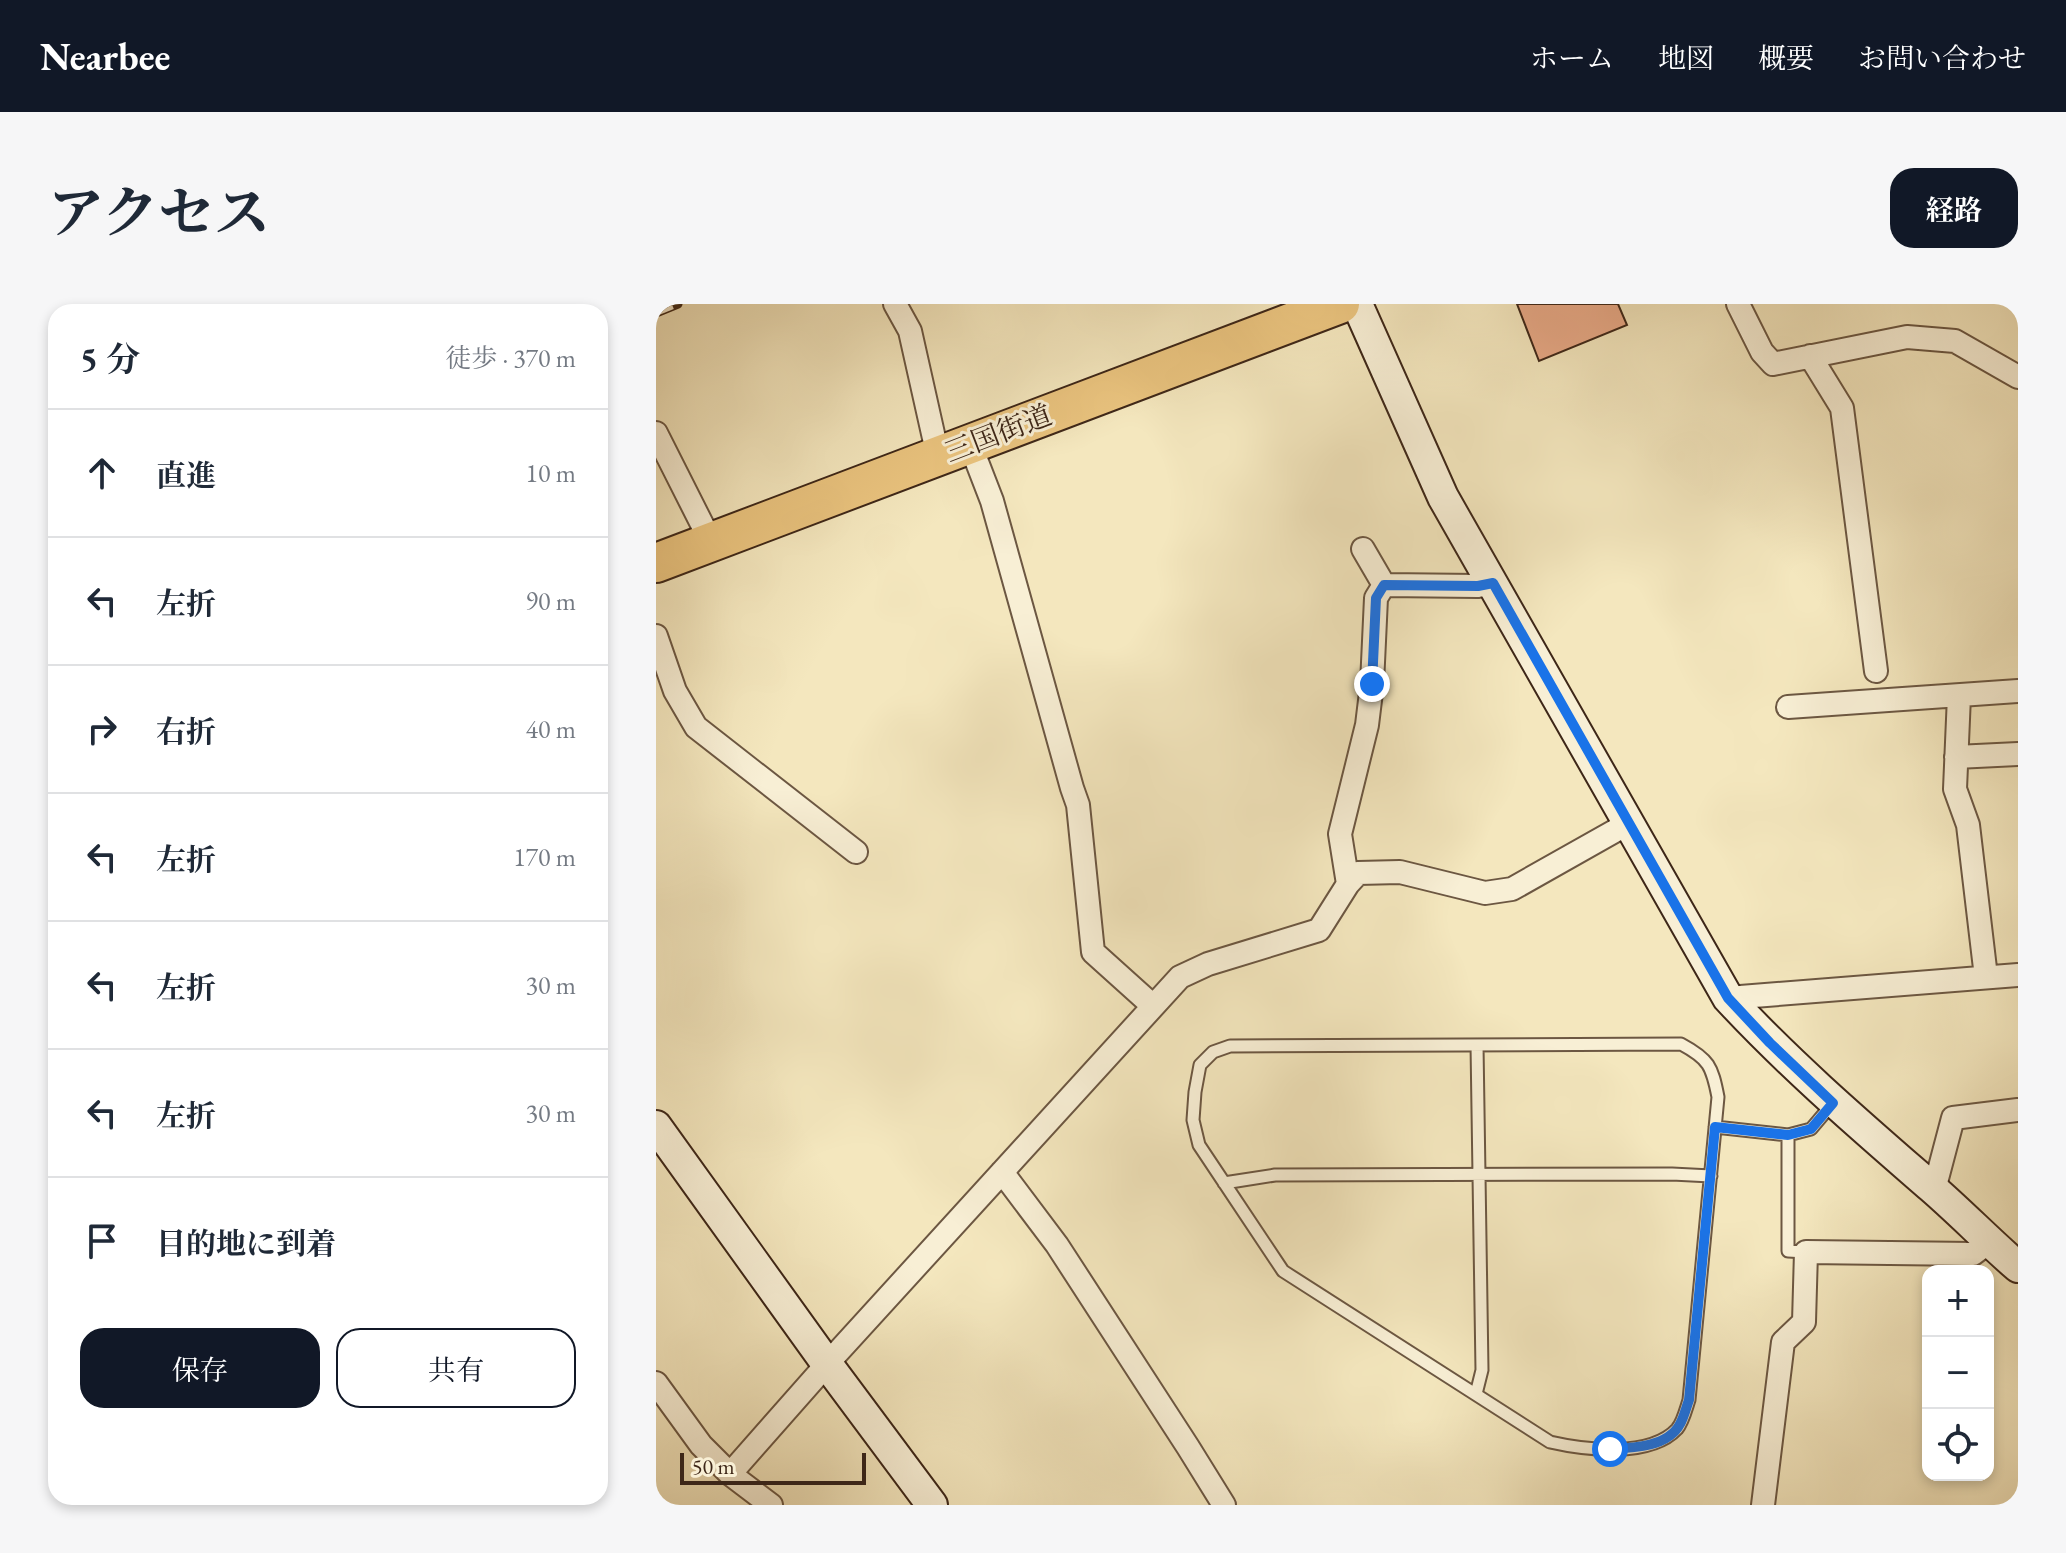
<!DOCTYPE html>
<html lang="ja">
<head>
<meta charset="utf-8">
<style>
  body { margin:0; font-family:"EB Garamond","Noto Serif JP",serif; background:#f6f6f7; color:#1f2937 }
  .controls { position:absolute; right:24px; bottom:24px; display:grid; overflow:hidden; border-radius:16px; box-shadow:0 4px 12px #0003 }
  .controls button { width:72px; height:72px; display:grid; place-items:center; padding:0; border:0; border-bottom:2px solid #e0e1e3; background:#fff; color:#1f2937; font:40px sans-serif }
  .scale { position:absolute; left:24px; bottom:20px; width:186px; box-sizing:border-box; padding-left:8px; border:4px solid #3e2718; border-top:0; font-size:22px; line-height:28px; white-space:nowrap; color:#3e2718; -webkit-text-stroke:6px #f8efd5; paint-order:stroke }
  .stop { position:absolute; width:24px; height:24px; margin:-18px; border:6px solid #1a73e8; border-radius:50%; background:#fff }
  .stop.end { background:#1a73e8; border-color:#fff; box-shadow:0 2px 8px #0008 }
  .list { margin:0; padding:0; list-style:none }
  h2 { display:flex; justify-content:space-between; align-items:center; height:104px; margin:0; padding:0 32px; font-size:34px }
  h2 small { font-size:26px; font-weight:400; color:#747a83 }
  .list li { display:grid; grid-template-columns:52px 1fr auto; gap:24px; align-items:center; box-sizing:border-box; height:128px; padding:0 32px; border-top:2px solid #e0e1e3 }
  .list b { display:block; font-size:30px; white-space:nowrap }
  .list em { font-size:26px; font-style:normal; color:#747a83 }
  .actions { display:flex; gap:16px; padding:24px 32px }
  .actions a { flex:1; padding:18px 0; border:2px solid #111827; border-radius:24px; text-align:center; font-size:28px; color:#111827 }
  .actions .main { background:#111827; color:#fff }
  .icon { flex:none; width:44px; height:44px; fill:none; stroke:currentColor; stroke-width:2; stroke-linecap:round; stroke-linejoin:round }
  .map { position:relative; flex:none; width:1362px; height:1201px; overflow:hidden; border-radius:24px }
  header { display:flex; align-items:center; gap:48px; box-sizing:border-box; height:112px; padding:0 40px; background:#111827; color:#fff }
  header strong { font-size:38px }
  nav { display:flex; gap:44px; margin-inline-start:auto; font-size:28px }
  .intro { display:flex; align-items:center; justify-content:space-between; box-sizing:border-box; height:192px; padding:0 48px }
  h1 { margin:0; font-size:56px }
  .button { padding:20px 36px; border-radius:24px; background:#111827; color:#fff; font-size:28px; font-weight:700 }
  main { display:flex; gap:48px; padding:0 48px }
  aside { flex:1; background:#fff; border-radius:24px; box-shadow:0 4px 12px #0003 }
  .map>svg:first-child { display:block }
  .building { fill:#e8a987; stroke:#3e2718; stroke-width:2 }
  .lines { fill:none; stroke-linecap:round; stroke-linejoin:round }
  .lane-casing { stroke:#6c5742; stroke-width:15 }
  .street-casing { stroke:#6c5742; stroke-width:26 }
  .secondary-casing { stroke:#3e2718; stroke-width:34 }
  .highway-casing { stroke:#3e2718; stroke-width:42 }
  .lane { stroke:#f8efd5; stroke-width:11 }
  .street { stroke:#f8efd5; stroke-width:22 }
  .secondary { stroke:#f8efd5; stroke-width:30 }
  .highway { stroke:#eac47f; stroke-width:38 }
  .rail-casing { stroke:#3e2718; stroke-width:9 }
  .rail { stroke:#f8efd5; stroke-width:6; stroke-dasharray:18; stroke-linecap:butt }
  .route { stroke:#1a73e8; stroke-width:10 }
  .labels { text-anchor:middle; stroke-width:6; stroke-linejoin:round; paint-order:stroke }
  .street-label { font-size:28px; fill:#3e2718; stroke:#f8efd5 }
</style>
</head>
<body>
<header>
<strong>Nearbee</strong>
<nav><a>ホーム</a><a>地図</a><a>概要</a><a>お問い合わせ</a></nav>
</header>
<div class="intro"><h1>アクセス</h1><a class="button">経路</a></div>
<main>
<aside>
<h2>5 分<small>徒歩 · 370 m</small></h2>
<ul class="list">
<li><svg class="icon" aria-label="ahead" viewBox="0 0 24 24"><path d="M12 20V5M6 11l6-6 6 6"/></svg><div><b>直進</b></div><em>10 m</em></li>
<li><svg class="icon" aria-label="left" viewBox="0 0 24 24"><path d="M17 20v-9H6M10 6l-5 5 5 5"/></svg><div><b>左折</b></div><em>90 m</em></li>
<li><svg class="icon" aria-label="right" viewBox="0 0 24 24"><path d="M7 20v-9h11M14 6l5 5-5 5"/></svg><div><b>右折</b></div><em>40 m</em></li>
<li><svg class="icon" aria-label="left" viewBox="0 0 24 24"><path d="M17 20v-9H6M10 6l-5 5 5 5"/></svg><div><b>左折</b></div><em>170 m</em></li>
<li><svg class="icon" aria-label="left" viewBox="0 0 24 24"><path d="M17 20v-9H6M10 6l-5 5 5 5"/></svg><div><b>左折</b></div><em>30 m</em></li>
<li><svg class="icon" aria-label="left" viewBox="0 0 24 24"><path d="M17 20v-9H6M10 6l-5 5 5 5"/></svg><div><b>左折</b></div><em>30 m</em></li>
<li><svg class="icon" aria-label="arrive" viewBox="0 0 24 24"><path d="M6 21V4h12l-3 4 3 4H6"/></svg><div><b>目的地に到着</b></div></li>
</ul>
<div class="actions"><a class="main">保存</a><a>共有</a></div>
</aside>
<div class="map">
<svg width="1362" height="1201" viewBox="0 0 1362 1201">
  <rect width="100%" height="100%" fill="#f4e7be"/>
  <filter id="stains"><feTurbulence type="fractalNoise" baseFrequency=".0025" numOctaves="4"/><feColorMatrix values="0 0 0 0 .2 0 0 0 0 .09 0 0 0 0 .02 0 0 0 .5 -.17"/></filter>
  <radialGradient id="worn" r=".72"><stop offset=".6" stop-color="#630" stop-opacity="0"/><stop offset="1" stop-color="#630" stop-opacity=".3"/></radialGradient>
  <path class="building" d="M861 0H962L971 21 883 57Z"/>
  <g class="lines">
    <defs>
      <path id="lane" d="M1025 740C1053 755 1056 762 1062 793L1033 1096C1030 1105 1027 1118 1021 1125 994 1154 929 1146 894 1138L627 967 543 841 537 816 539 788 544 761 557 748 574 742Z
        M1059 823 1132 831V947L1150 948
        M1132 831 1155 825 1177 799
        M568 879 619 871 1016 870 1055 872
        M820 1090 826 1066 821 741"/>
      <path id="street" d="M239 0 254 27 282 152
        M1082 0 1106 48 1117 60 1251 33 1299 37 1362 73
        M1154 52 1186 104 1220 367
        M0 129 55 238
        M314 140 336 197 416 484 422 501 437 648 497 702
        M707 245 728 281 822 282 837 279
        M0 332 19 387 40 423 200 548
        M1303 392 1299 485 1312 521 1330 673
        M1132 403 1362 387
        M1300 453 1362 450
        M692 580 684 530 711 421 716 380 720 294 728 281
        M1072 694 1362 671
        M346 868 401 941 532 1143 568 1201
        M1278 886 1297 814 1362 806
        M0 1079 45 1141 74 1170 115 1201
        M74 1170 171 1060 524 673 552 660 663 626 692 580 702 569 744 568 829 589 856 585 973 519
        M1107 1201 1127 1038 1148 1018 1150 948 1317 950 1333 938"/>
      <path id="secondary" d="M701 0 787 193 1072 694C1135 762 1205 822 1275 883 1305 909 1332 937 1362 963
        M0 822 171 1060 276 1201"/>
      <path id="highway" d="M0 259 684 0"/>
    </defs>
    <use href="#lane" class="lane-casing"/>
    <use href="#street" class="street-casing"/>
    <use href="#secondary" class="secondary-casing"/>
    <use href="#highway" class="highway-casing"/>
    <use href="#lane" class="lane"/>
    <use href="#street" class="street"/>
    <use href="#secondary" class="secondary"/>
    <use href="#highway" class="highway"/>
    <defs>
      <path id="rail" d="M0 9 22 0"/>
    </defs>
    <use href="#rail" class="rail-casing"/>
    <use href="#rail" class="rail"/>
  </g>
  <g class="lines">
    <path class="route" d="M716 380 720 294 728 281 822 282 837 279 1072 694 1114 739 1177 799 1155 825 1132 831 1059 823 1033 1096C1030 1104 1028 1113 1024 1120 1012 1143 977 1144 954 1145"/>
  </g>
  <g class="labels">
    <g class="street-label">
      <text transform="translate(342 129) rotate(-21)" y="10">三国街道</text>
    </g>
  </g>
  <rect width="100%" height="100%" filter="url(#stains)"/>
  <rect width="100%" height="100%" fill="url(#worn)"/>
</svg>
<div class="controls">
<button>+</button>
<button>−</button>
<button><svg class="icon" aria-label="locate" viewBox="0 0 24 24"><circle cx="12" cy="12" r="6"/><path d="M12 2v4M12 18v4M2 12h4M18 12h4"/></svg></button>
</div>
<div class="scale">50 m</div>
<div class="stop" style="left:954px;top:1145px"></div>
<div class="stop end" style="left:716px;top:380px"></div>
</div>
</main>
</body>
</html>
